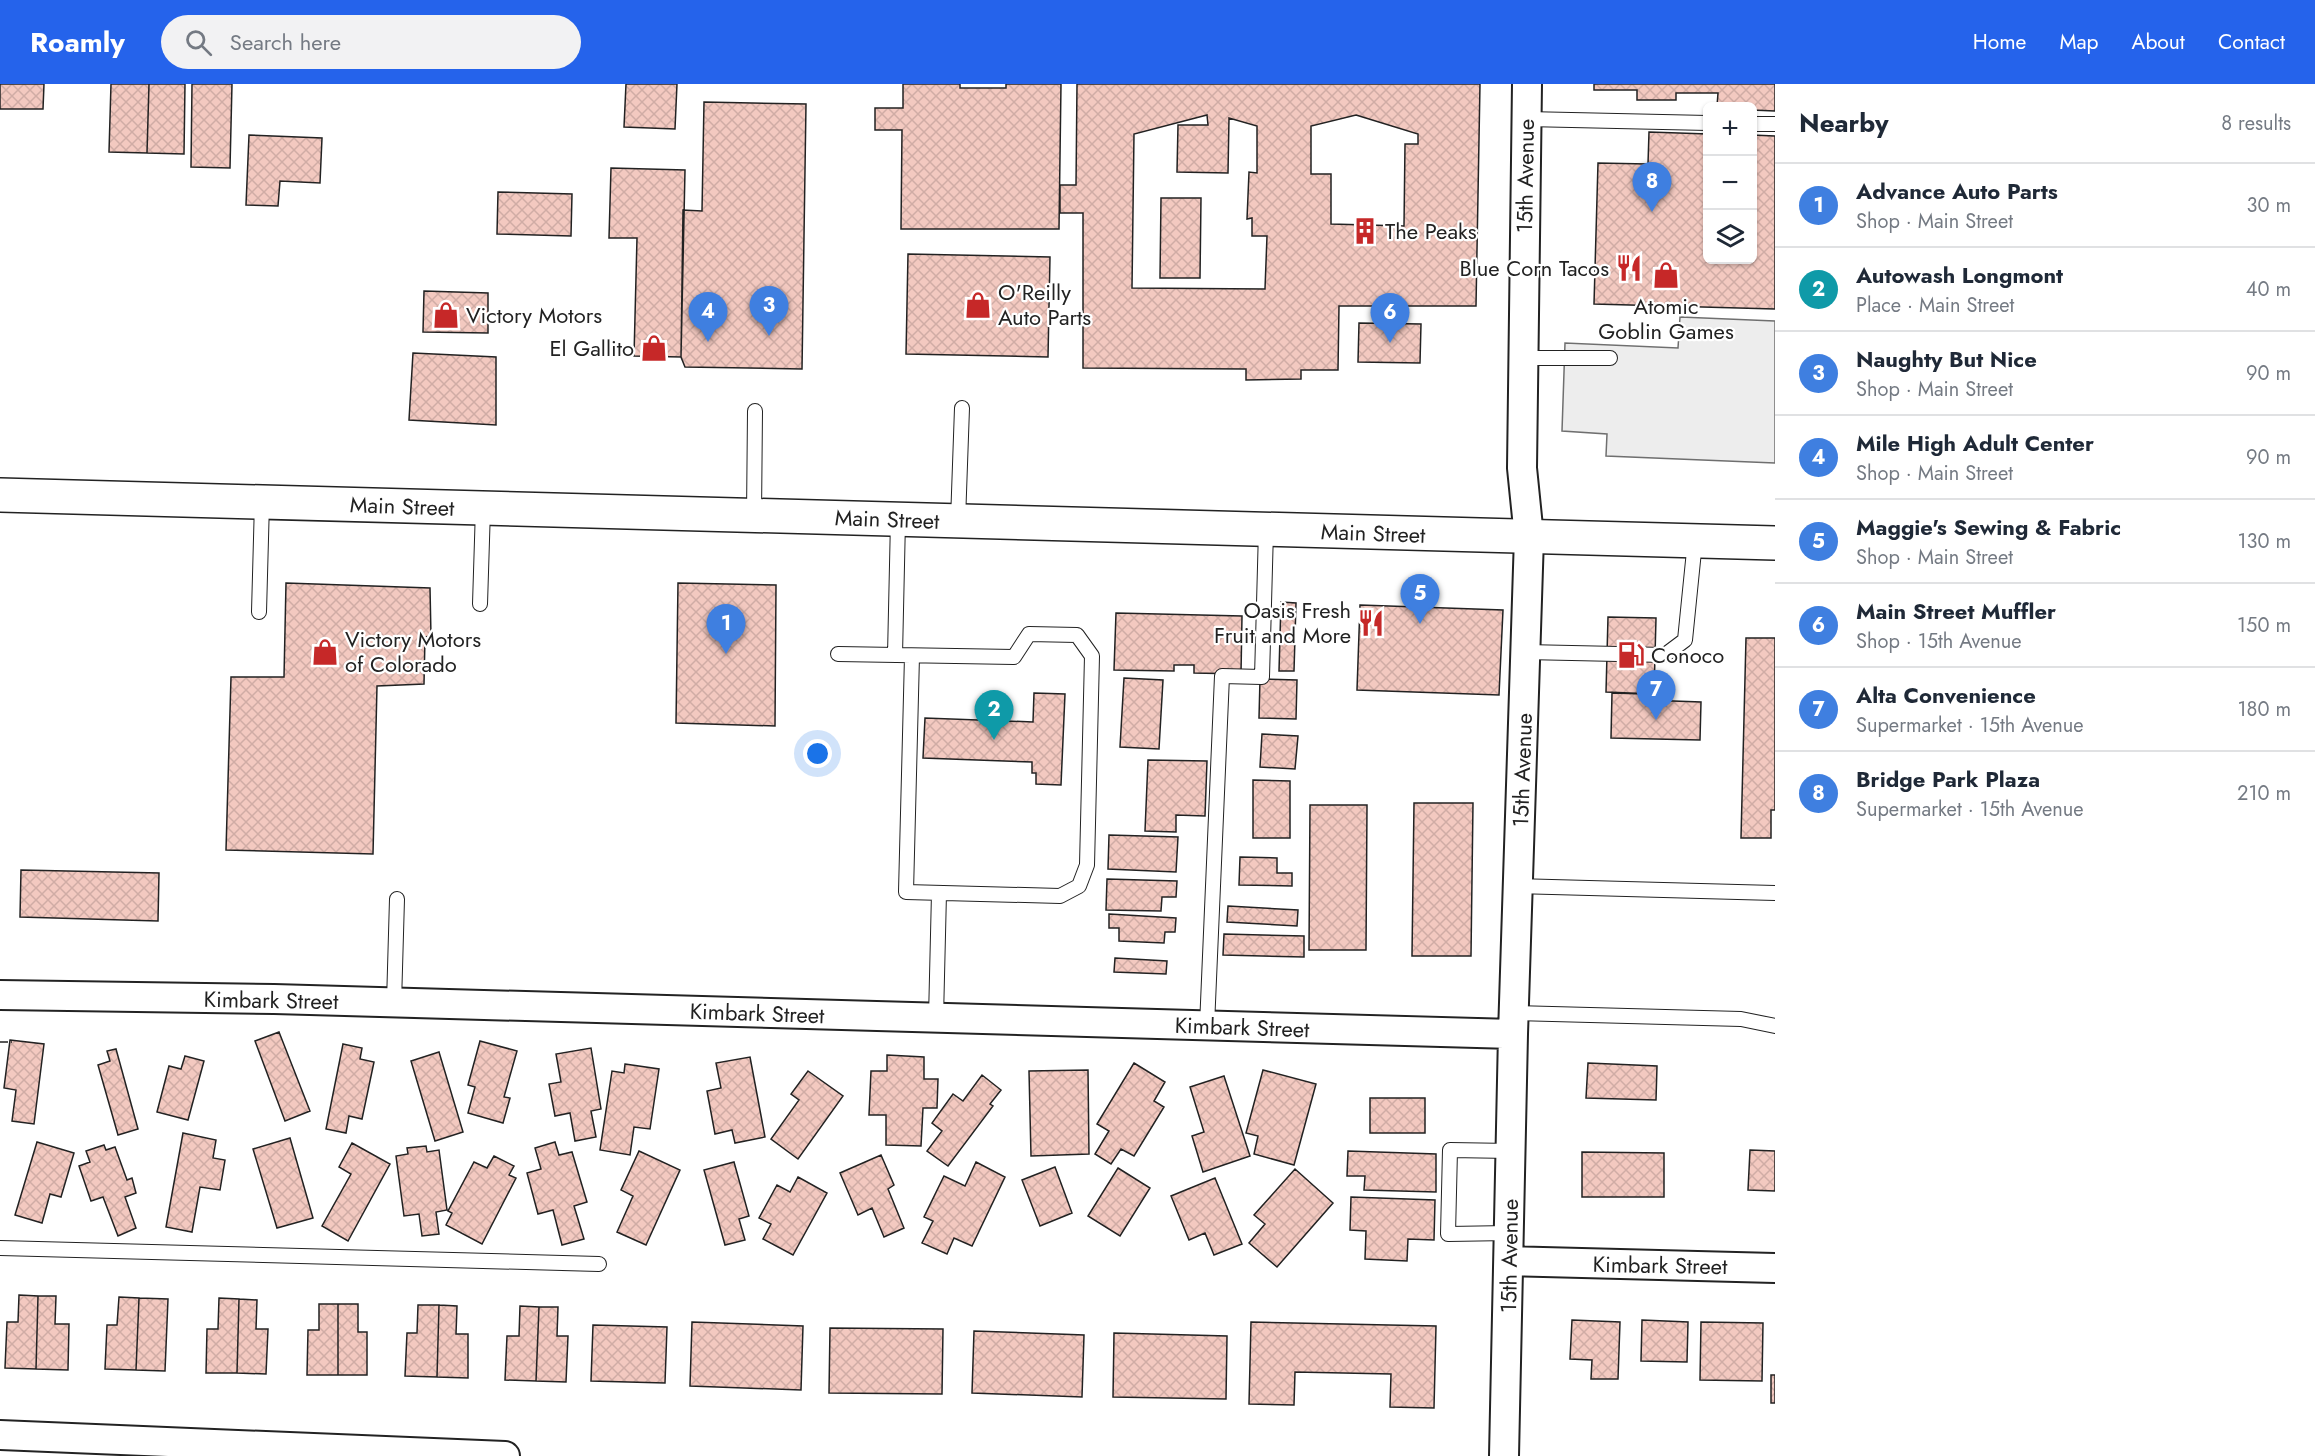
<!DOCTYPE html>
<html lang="en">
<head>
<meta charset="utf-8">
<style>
  body { margin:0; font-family:Jost,sans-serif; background:#f2f2f3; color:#1f2937 }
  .controls { position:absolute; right:18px; top:18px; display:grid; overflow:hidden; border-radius:9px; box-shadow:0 2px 4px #0004 }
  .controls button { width:54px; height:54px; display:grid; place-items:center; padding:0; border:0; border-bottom:2px solid #e0e1e3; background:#fff; color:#1f2937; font:30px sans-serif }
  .you { position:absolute; left:818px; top:670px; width:21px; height:21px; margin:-15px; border:4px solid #fff; border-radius:50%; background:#1a73e8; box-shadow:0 0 0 9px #1a73e833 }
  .badge { display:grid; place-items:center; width:39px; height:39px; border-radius:50%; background:#2563eb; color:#fff; font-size:20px; font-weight:700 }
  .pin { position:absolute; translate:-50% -50px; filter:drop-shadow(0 2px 3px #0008) }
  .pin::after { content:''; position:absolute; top:32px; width:21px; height:18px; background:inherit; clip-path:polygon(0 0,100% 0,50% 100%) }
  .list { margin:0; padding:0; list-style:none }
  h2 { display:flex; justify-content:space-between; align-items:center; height:78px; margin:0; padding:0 24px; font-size:26px }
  h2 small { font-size:20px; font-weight:400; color:#747a83 }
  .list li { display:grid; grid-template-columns:39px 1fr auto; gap:18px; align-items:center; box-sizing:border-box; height:84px; padding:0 24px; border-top:2px solid #e0e1e3 }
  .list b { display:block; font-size:22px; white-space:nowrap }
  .list p { margin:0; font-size:20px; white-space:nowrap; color:#747a83 }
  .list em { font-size:20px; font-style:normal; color:#747a83 }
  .icon { flex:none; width:33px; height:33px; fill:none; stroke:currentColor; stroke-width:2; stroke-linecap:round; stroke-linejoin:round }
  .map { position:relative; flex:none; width:1775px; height:1372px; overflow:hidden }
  header { display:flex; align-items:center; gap:36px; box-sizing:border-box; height:84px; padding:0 30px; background:#2563eb; color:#fff }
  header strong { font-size:28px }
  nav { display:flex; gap:33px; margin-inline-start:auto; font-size:21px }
  .search { width:420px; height:54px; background:#f2f2f3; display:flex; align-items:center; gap:15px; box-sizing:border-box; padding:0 21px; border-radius:33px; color:#747a83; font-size:22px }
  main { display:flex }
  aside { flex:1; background:#fff }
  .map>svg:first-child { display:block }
  .parking { fill:#ededed; stroke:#6f6f6f; stroke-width:1.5 }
  .building { fill:url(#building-cross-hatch); stroke:#222; stroke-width:1.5; fill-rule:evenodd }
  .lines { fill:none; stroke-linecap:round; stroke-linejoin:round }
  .service-casing { stroke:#222; stroke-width:16 }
  .minor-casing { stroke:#222; stroke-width:32 }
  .trunk-casing { stroke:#222; stroke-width:36 }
  .service { stroke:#fff; stroke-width:14 }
  .minor { stroke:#fff; stroke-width:28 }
  .trunk { stroke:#fff; stroke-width:33 }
  .fence { stroke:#222; stroke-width:1.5; stroke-dasharray:8 3; stroke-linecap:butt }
  .labels { text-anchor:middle; stroke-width:4.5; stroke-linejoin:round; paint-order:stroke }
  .street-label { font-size:22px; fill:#222; stroke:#fff }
  .poi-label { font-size:22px; fill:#222; stroke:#fff; text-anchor:start }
</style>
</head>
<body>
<header>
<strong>Roamly</strong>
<div class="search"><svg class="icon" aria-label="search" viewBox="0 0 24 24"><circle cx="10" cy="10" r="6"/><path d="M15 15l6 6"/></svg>Search here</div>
<nav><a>Home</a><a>Map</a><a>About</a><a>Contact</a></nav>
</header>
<main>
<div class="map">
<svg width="1775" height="1372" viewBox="0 0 1775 1372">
  <defs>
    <pattern id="building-cross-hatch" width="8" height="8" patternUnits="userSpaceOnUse" patternTransform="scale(1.5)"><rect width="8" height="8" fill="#f3c9c0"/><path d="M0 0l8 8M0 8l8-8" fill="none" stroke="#d0aca5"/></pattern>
  </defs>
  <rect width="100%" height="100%" fill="#fff"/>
  <path class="parking" d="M1680 233 1775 237V379L1606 372 1607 350 1562 347 1565 259 1678 264Z"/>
  <path class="building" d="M0 0H44L43 25H0Z
    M111 0H149L147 69 109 68Z
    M149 0H185L184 70 147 69Z
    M192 0H232L230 84 191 83Z
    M626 0H677L675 45 624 43Z
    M903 0H960V4H1006V0H1061L1059 145H901L902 46H875V24H903Z
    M1077 0H1480L1476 222H1339L1338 286H1301V295L1246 296V285L1083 284V129H1060V101H1076ZM1207 31 1208 41H1178L1177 88 1228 89 1229 34 1257 42V89L1249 88 1247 135 1252 134V152H1267L1265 205 1132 204 1134 50ZM1356 31 1418 50V60H1405L1404 142 1331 140V90H1311V42Z
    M1594 0H1775V27L1752 26V22H1717L1718 9H1676V16H1637V6H1594Z
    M704 18 806 20 802 285 685 283 681 273 683 126 702 127Z
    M1649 48 1708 50V176H1752V51L1775 52V225L1594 220 1598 79 1648 80Z
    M249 51 322 54 320 99 280 97 278 122 246 121Z
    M611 84 685 86 681 273 634 272 637 154H609Z
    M498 108 572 110 571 152 497 150Z
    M1161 114H1201L1200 194H1160Z
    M908 170 1050 173 1048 273 906 270Z
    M424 207 488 209V249L423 248Z
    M1359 239 1421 240 1420 279 1358 278Z
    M413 269 496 273V341L409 336Z
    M286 499 430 504 431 552 425 553 424 600 377 602 373 770 226 766 231 593H284Z
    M678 499 776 501 775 642 676 639Z
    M1281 518 1296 519 1294 587H1279Z
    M1360 521 1503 526 1499 611 1357 606Z
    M1116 529 1242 532 1241 590 1194 589V581H1174V587L1114 586Z
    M1608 533 1656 534 1654 610 1606 608Z
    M1746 554H1775V726H1771V754H1741Z
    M1124 594 1163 596 1159 665 1120 663Z
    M1260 595 1297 596 1296 635 1259 634Z
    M1034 609 1065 610 1061 701 1036 700V689H1032V678L923 674 925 634 1033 638Z
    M1612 609 1645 610V616L1701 618 1700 656 1611 654Z
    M1262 650 1298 652 1295 685 1260 683Z
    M1148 676 1207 677 1205 732 1176 731V748L1145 747Z
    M1253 696 1290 697V754H1253Z
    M1414 719H1473L1471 872H1412Z
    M1310 721H1367L1366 866H1309Z
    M1109 751 1178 753 1176 788 1108 785Z
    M1240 773 1277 774V789H1292V802L1239 801Z
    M21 786 159 789 158 837 20 833Z
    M1107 795 1177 797 1176 813H1162L1161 827 1106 826Z
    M1228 822 1298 826 1297 842 1227 838Z
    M1109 830 1176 834 1175 848H1165L1164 859 1119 857V844H1109Z
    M1224 850 1304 852V873L1223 871Z
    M1115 874 1167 877 1166 890 1114 888Z
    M279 948 310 1027 285 1037 255 957Z
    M10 956 44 960 34 1040 12 1037 16 1006 4 1004Z
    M480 957 517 967 504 1013 510 1014 503 1039 468 1029 475 1003 468 1001Z
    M343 960 362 964 360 975 374 978 362 1035 349 1032 346 1049 326 1045Z
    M591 964 601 1025 591 1027 596 1053 575 1057 570 1029 555 1032 549 1000 561 998 556 970Z
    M116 965 138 1045 118 1051 98 981 110 977 107 967Z
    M439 968 463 1048 435 1057 411 977Z
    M887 971 924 973V995H938L937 1024H923L921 1062 886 1061V1031H869L871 987H887Z
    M185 972 204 977 188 1036 157 1028 169 982 181 985Z
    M750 973 765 1053 735 1059 732 1046 715 1050 707 1007 721 1004 716 979Z
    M1134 979 1165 998 1154 1017 1164 1023 1134 1072 1121 1065 1111 1080 1095 1070 1109 1047 1097 1040Z
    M1588 979 1657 982 1656 1016 1586 1014Z
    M625 980 659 985 650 1045 634 1043 630 1071 600 1066 612 987 624 989Z
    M1088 986 1089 1070 1031 1072 1029 987Z
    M1263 986 1316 1000 1294 1081 1254 1070 1258 1052 1246 1049Z
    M808 987 843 1012 798 1075 771 1055 799 1016 791 1010Z
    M982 991 1001 1006 990 1020 993 1022 948 1082 927 1067 942 1047 932 1039 953 1010 963 1017Z
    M1224 992 1250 1072 1203 1088 1192 1052 1204 1048 1190 1003Z
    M1370 1014H1425V1049H1370Z
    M183 1049 216 1056 213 1074 225 1076 220 1106 200 1103 192 1148 166 1143Z
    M290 1054 313 1134 277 1144 253 1065Z
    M37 1058 74 1069 61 1113 50 1110 42 1139 15 1131Z
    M555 1058 559 1071 572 1068 587 1118 574 1122 584 1155 562 1161 553 1126 538 1130 527 1089 541 1085 535 1064Z
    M352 1059 390 1080 348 1157 322 1142 351 1090 339 1083Z
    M104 1061 106 1066 115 1063 127 1096 132 1094 136 1109 125 1113 136 1144 118 1152 103 1113 91 1117 79 1082 90 1078 86 1067Z
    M426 1062 427 1068 439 1066 447 1126 436 1128 439 1150 422 1152 419 1130 404 1132 396 1072 408 1070 407 1064Z
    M1750 1066 1775 1067V1107L1748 1106Z
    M639 1067 680 1086 646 1161 617 1148 633 1112 621 1106Z
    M1348 1067 1436 1070V1108L1364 1106 1365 1092H1347Z
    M1582 1068 1664 1069V1113H1582Z
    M881 1071 894 1101 888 1105 904 1144 884 1153 872 1124 858 1131 840 1089Z
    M494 1072 514 1082 509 1091 516 1094 482 1160 446 1141 452 1129 448 1127 474 1078 487 1084Z
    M734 1078 749 1132 739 1135 745 1156 725 1161 704 1086Z
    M976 1078 1005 1093 972 1162 954 1154 947 1170 922 1159 933 1137 924 1133 944 1092 965 1102Z
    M1055 1083 1072 1129 1040 1142 1022 1096Z
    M1118 1084 1150 1104 1120 1152 1088 1132Z
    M1295 1085 1333 1119 1277 1183 1249 1159 1265 1140 1254 1131Z
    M798 1093 827 1109 793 1171 763 1155 771 1140 759 1134 777 1101 790 1108Z
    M1215 1094 1242 1160 1214 1171 1205 1149 1189 1156 1171 1112Z
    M1351 1113 1435 1116 1434 1156 1408 1155 1407 1177 1365 1175 1366 1147 1350 1146Z
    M19 1211 38 1212 36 1285 5 1284 7 1238H18Z
    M38 1212H56L55 1240H69L68 1286 36 1285Z
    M119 1213 139 1214 136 1286 105 1285 107 1241H117Z
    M139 1214 168 1215 165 1287 136 1286Z
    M219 1214 239 1215 237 1289H206L207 1245H218Z
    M239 1215 257 1216 256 1245H268L266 1290 237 1289Z
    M319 1220H338V1291H307L308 1246H319Z
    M338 1220H358V1248H367V1291H338Z
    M418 1221H439L437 1293 405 1292 407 1249H417Z
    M439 1221 457 1222 456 1250H468V1294L437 1293Z
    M520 1222 539 1223 536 1297 505 1296 507 1252H519Z
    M539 1223H558L557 1252H568L566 1298 536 1297Z
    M1572 1236 1620 1238 1618 1295H1591L1592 1276 1570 1275Z
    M1642 1236 1688 1238 1687 1278 1641 1277Z
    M692 1238 803 1242 801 1306 690 1302Z
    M1251 1238 1436 1242 1434 1324 1390 1323 1391 1290 1295 1288 1294 1321 1249 1320Z
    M1701 1238 1763 1239 1762 1297 1700 1296Z
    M593 1241 667 1243 665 1299 591 1297Z
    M830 1244 943 1245 942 1310 829 1309Z
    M974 1247 1084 1251 1082 1313 972 1309Z
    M1114 1249 1227 1252 1226 1315 1113 1313Z
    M1771 1291H1775V1319H1771Z"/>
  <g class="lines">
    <defs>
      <path id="service" d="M1526 35 1708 39
        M1752 40H1775
        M1523 274H1610
        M754 432 755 327
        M958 437 962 324
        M480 520 483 424
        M259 528 262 418
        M1525 568 1665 571 1685 556 1695 457
        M838 570 1014 573 1029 550 1077 551 1092 572 1087 781 1079 802 1060 812 906 808 912 572
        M895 571 898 436
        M1518 802 1775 809
        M394 919 397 815
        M1514 929 1741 935 1775 942
        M936 934 939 809
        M1207 942 1222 592 1262 593 1266 446
        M1509 1149 1448 1150 1450 1066 1511 1067
        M0 1164 599 1180"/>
      <path id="minor" d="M0 911 274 915 1513 950
        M1509 1177 1775 1184
        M0 1351 505 1372
        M1504 1372 1513 950 1529 453 1522 384 1527 0"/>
      <path id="trunk" d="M0 411 1775 459"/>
    </defs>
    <use href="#service" class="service-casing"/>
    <use href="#minor" class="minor-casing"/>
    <use href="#trunk" class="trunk-casing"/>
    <use href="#service" class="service"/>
    <use href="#minor" class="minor"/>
    <use href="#trunk" class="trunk"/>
    <path class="fence" d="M0 958H12"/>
  </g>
  <defs>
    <symbol id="building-bare" viewBox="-9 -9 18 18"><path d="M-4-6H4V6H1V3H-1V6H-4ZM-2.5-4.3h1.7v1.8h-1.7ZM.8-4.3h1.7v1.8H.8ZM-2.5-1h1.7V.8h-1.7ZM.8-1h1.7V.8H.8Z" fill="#c62828" stroke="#fff" stroke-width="2.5" paint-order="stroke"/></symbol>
    <symbol id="restaurant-bare" viewBox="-9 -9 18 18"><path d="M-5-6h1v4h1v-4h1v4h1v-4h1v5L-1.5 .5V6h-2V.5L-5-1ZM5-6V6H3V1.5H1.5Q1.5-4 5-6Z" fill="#c62828" stroke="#fff" stroke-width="2.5" paint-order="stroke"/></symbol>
    <symbol id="shop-bare" viewBox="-9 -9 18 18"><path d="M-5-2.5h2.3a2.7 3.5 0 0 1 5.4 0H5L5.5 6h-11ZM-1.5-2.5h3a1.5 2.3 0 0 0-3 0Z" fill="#c62828" stroke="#fff" stroke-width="2.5" paint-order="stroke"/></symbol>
    <symbol id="fuel-bare" viewBox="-9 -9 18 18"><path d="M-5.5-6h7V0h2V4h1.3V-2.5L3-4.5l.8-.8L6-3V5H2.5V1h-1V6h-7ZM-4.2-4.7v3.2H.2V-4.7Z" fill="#c62828" stroke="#fff" stroke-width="2.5" paint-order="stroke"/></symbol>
  </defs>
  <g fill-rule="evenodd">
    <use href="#building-bare" x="1346" y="128" width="38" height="38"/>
    <use href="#restaurant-bare" x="1610" y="165" width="38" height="38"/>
    <use href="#shop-bare" x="1647" y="172" width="38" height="38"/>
    <use href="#shop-bare" x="959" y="202" width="38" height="38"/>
    <use href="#shop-bare" x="427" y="212" width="38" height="38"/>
    <use href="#shop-bare" x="635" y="245" width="38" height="38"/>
    <use href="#restaurant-bare" x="1352" y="520" width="38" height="38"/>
    <use href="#shop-bare" x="306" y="549" width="38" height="38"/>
    <use href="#fuel-bare" x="1612" y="552" width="38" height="38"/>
  </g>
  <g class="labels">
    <g class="street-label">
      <text transform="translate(1525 92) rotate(-89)" y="8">15th Avenue</text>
      <text transform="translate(402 422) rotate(2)" y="8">Main Street</text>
      <text transform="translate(887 435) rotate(2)" y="8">Main Street</text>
      <text transform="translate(1373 449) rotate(2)" y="8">Main Street</text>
      <text transform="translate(1522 686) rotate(-88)" y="8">15th Avenue</text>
      <text transform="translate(271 916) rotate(1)" y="8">Kimbark Street</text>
      <text transform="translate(757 929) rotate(2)" y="8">Kimbark Street</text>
      <text transform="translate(1242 943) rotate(2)" y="8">Kimbark Street</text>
      <text transform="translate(1509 1172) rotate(-89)" y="8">15th Avenue</text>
      <text transform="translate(1660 1181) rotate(1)" y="8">Kimbark Street</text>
    </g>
    <g class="poi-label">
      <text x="1385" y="155">The Peaks</text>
      <text x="1609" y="192" text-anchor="end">Blue Corn Tacos</text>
      <text x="998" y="216">O'Reilly<tspan x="998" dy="25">Auto Parts</tspan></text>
      <text x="1666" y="230" text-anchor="middle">Atomic<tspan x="1666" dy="25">Goblin Games</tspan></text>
      <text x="466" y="239">Victory Motors</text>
      <text x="634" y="272" text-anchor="end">El Gallito</text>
      <text x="1351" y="534" text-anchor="end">Oasis Fresh<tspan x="1351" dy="25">Fruit and More</tspan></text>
      <text x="345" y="563">Victory Motors<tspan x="345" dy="25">of Colorado</tspan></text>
      <text x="1651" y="579">Conoco</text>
    </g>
  </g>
</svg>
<div class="controls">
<button>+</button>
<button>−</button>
<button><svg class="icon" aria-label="layers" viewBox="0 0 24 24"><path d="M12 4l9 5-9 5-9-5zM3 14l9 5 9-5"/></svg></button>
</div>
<div class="you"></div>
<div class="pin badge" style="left:726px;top:570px;background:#3f7fe0">1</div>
<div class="pin badge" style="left:994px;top:656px;background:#0f9aa8">2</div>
<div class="pin badge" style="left:769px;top:252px;background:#3f7fe0">3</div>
<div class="pin badge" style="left:708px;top:258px;background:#3f7fe0">4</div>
<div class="pin badge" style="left:1420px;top:540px;background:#3f7fe0">5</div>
<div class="pin badge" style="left:1390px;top:259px;background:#3f7fe0">6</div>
<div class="pin badge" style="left:1656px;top:636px;background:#3f7fe0">7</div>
<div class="pin badge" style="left:1652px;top:128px;background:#3f7fe0">8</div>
</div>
<aside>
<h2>Nearby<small>8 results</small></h2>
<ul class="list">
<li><span class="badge" style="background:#3f7fe0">1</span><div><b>Advance Auto Parts</b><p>Shop · Main Street</p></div><em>30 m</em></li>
<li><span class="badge" style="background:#0f9aa8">2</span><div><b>Autowash Longmont</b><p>Place · Main Street</p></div><em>40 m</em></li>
<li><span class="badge" style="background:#3f7fe0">3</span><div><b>Naughty But Nice</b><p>Shop · Main Street</p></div><em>90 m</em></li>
<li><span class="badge" style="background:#3f7fe0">4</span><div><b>Mile High Adult Center</b><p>Shop · Main Street</p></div><em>90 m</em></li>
<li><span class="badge" style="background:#3f7fe0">5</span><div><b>Maggie's Sewing &amp; Fabric</b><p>Shop · Main Street</p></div><em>130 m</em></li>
<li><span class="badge" style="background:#3f7fe0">6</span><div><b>Main Street Muffler</b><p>Shop · 15th Avenue</p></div><em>150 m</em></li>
<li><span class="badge" style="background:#3f7fe0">7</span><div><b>Alta Convenience</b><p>Supermarket · 15th Avenue</p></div><em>180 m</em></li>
<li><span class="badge" style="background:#3f7fe0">8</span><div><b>Bridge Park Plaza</b><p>Supermarket · 15th Avenue</p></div><em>210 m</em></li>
</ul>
</aside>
</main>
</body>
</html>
